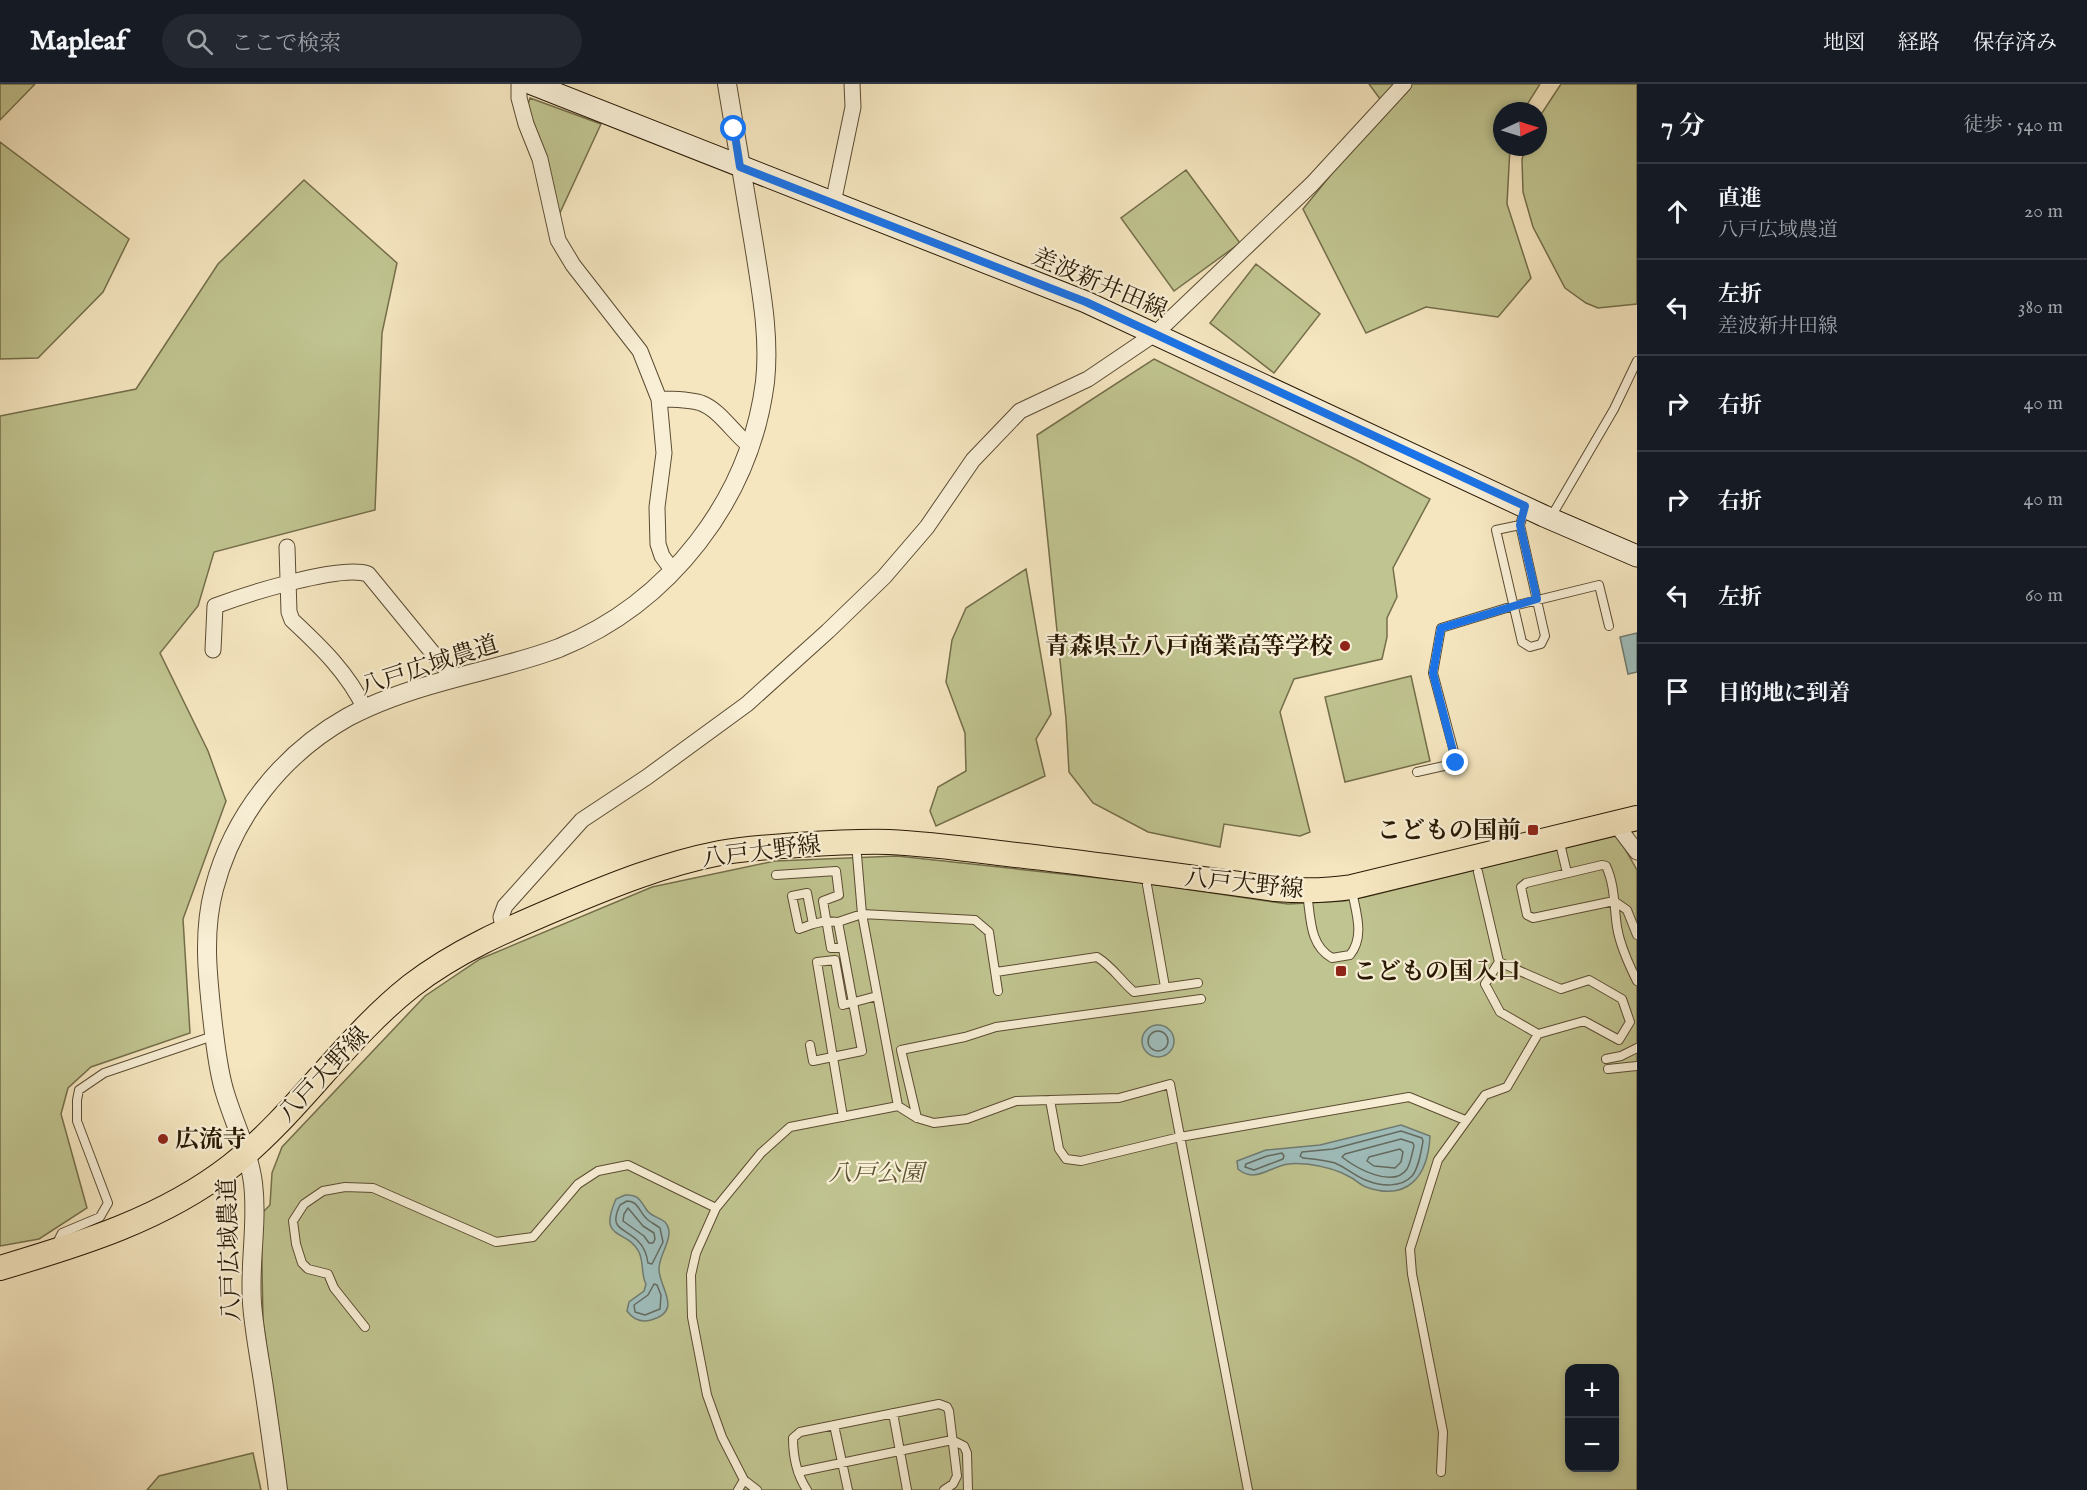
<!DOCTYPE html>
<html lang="ja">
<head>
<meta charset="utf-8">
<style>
  body { margin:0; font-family:"IM FELL English","Noto Serif JP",serif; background:#242831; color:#f1f3f6 }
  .controls { position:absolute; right:18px; bottom:18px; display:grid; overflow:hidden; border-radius:12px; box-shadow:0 3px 9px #0003 }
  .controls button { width:54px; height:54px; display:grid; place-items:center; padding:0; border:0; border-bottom:2px solid #363941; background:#171b24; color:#f1f3f6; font:30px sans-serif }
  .compass { position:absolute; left:1493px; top:18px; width:54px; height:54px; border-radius:50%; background:#171b24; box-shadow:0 3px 9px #0003; rotate:86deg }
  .stop { position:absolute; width:18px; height:18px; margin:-14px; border:4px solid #1a73e8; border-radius:50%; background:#fff }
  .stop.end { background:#1a73e8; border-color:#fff; box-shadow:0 2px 6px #0008 }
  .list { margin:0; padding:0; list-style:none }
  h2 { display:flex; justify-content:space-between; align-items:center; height:78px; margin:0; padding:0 24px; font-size:26px }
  h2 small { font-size:20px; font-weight:400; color:#9ea1a6 }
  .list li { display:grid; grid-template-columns:39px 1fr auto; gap:18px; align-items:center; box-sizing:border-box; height:96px; padding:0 24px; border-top:2px solid #363941 }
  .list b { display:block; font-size:22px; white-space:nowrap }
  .list p { margin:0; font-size:20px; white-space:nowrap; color:#9ea1a6 }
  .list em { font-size:20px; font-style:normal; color:#9ea1a6 }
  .icon { flex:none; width:33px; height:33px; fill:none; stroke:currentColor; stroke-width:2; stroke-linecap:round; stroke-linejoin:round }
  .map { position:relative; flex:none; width:1637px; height:1406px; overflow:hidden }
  header { display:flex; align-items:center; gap:36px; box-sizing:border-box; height:84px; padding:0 30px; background:#171b24; border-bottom:2px solid #363941 }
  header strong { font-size:28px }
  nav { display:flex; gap:33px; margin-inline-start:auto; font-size:21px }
  .search { width:420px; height:54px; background:#242831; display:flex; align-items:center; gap:15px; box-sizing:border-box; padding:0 21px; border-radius:33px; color:#9ea1a6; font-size:22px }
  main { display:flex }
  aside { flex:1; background:#171b24 }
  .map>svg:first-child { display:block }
  .green { fill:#c0c490; stroke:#746e4a; stroke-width:1.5; fill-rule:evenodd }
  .water { fill:#9fbdbb; stroke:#6f7b71; stroke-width:1.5 }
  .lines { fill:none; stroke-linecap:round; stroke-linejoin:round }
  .shore { stroke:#646a5f; stroke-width:1.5 }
  .service-casing { stroke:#5b4c32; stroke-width:10 }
  .minor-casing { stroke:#5b4c32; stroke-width:17 }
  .tertiary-casing { stroke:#5b4c32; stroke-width:20 }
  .secondary-casing { stroke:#281803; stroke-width:23 }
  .primary-casing { stroke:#281803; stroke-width:26 }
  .service { stroke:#f8efd6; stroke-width:8 }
  .minor { stroke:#f8efd6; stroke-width:15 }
  .tertiary { stroke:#f8efd6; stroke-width:18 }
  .secondary { stroke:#f8efd6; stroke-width:21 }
  .primary { stroke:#f5e6c0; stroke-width:24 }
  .route { stroke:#1a73e8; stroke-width:8 }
  .poi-dot { fill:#8f2418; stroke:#f8efd6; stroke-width:2 }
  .labels { text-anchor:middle; stroke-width:4.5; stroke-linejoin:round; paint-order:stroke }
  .street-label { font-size:24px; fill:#281803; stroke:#f8efd6 }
  .poi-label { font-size:24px; font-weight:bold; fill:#281803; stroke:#f8efd6; text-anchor:end }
  .park-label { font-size:24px; font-style:italic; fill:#5d5434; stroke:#f8efd6 }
</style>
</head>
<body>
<header>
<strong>Mapleaf</strong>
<div class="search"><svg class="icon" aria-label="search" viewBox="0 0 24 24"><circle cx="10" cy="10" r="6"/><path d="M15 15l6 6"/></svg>ここで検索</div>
<nav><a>地図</a><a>経路</a><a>保存済み</a></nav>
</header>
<main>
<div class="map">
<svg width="1637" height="1406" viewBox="0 0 1637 1406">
  <rect width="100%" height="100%" fill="#f5e6c0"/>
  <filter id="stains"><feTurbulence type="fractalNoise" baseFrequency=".00333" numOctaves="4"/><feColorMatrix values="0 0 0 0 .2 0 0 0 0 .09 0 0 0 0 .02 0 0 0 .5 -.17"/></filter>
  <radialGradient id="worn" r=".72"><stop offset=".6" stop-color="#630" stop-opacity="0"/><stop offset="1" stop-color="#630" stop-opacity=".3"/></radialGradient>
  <path class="green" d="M0 0H35L0 36Z
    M1369 0H1540L1523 27H1502V63H1510L1507 120 1531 194 1498 233 1426 223 1366 249 1303 125 1386 23Z
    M1561 0H1637V220L1598 224 1586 219 1565 204 1533 143 1523 108 1522 75 1526 63H1538V35Z
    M530 14 601 40 558 133 527 23Z
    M0 58 129 155 103 208 38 274 0 275Z
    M1186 86 1240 159 1174 207 1121 134Z
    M304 96 397 179 382 249 375 426 214 468 198 522 160 569 208 667 226 717 183 835 190 949 91 983 68 1004 61 1030 87 1124 39 1155 0 1162V332L136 305 218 180Z
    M1256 180 1320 230 1274 289 1210 239Z
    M1154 275 1355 375 1430 415 1393 484 1397 513 1387 534V553L1382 575 1294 595 1280 628 1310 748 1300 752 1224 740 1220 763 1148 748 1093 719 1069 688 1066 635 1037 351Z
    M1026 485 1051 630 1036 655 1045 692 936 742 930 727 938 703 966 687 965 649 946 598 952 556 966 524Z
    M1411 592 1430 677 1345 698 1325 613Z
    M1617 751 1637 786V1406H287L263 1237 261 1130 270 1121 272 1089 282 1063 425 912 480 875 652 803 775 777 897 772 1137 798 1288 820 1344 817 1365 813ZM1570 1284H1614V1384H1570Z
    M253 1369 261 1406H147L159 1392Z"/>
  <path class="water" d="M1637 549V588L1628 590 1620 553Z
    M1142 957a16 16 0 1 1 32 0a16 16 0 1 1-32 0Z
    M1401 1041 1430 1052C1428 1092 1408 1118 1366 1103 1360 1101 1356 1096 1350 1093 1337 1085 1322 1082 1307 1080 1301 1080 1294 1079 1289 1080 1270 1082 1255 1100 1238 1085L1237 1077 1266 1066 1320 1061Z
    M625 1111C638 1110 640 1116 646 1125 651 1133 659 1133 665 1138 677 1152 658 1170 659 1186 660 1205 683 1227 651 1236 641 1239 633 1235 627 1227L629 1218 644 1207 646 1200C641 1191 644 1179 639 1168 627 1144 597 1158 616 1115Z"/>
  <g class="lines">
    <path class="shore" d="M1148 957a10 10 0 1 1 20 0a10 10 0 1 1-20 0Z
      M1401 1047 1422 1054 1423 1057C1421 1068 1419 1083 1412 1092 1401 1104 1381 1102 1368 1097 1357 1094 1347 1084 1335 1079 1325 1076 1313 1075 1303 1074L1300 1072 1302 1068 1333 1065Z
      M1401 1055 1413 1059 1414 1062C1412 1069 1411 1078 1407 1085 1393 1105 1356 1084 1342 1073L1345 1070Z
      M1400 1065 1403 1068 1401 1078 1395 1084 1374 1082 1367 1077 1369 1073Z
      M1282 1069 1284 1072 1283 1075 1254 1086 1245 1083 1246 1080 1267 1072Z
      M627 1117C639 1117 639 1129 648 1136 652 1139 656 1141 660 1144L663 1158 652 1180 648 1179C647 1171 644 1163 638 1157 624 1143 608 1146 620 1121Z
      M628 1124 643 1142 654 1149 655 1155 653 1159H649L644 1152 623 1137 624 1130Z
      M654 1200 657 1201 661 1211 660 1225 645 1231 635 1228 634 1221 648 1211Z"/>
    <defs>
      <path id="service" d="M1551 433 1614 325 1637 277
        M1520 441 1496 446 1522 558 1530 563 1541 560 1545 552 1520 441 1525 424
        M1417 688 1457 679 1433 589 1441 544 1513 522 1599 501 1609 542
        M1559 755 1567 789
        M857 771 862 830 898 1022
        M1478 788 1499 878 1561 905 1589 896 1622 915 1630 938 1619 956 1584 937 1538 950 1500 928 1485 900 1499 878
        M776 791 836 787 839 811 823 817 831 864H842
        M1147 801 1165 903
        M1307 809C1311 834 1309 861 1332 874L1350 871C1365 852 1356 829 1352 807
        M813 840 799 845 792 812 807 809 813 840 826 837 838 838 862 830 975 836 989 848 998 907
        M1637 851 1627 826 1614 817 1533 834 1527 831 1521 803 1526 799 1602 781 1606 782C1615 801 1614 823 1617 843 1620 862 1629 881 1637 897
        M996 888 1097 873C1114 884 1119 895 1134 908L1198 899
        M810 961 813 977 862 967 838 838
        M1606 975 1621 972 1637 964
        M1608 985 1637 982
        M1050 1016 1059 1065 1066 1075 1081 1077 1180 1053 1409 1013 1465 1036
        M843 1033 817 878 835 876 843 921 877 912
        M917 1034 901 966 965 953 996 943 1201 915
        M716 1124 696 1169 691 1191 692 1233 707 1311 722 1353 744 1396
        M60 1162 58 1157 62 1149 100 1133 108 1119 77 1037V1016L79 1006 104 989 213 952
        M365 1243 334 1204 328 1190 308 1185 302 1179 296 1160 293 1137 304 1120 323 1107 345 1103 373 1104 496 1158 533 1153 578 1100 598 1087 628 1081 716 1124 761 1069 790 1043 898 1022 917 1034 934 1039 967 1035 1016 1017 1119 1014 1170 1000 1248 1406
        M893 1329 907 1406
        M834 1341 848 1406
        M798 1388 952 1356 964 1362 967 1369 968 1406
        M1441 1388 1443 1348 1412 1190 1410 1165 1438 1076 1485 1011 1507 1003 1538 950
        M738 1406 744 1396 757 1406
        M807 1406C797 1391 793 1372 793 1354L800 1348 939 1320 947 1323 949 1327 957 1392 953 1400 944 1406"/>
      <path id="minor" d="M519 0V14L526 40 540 75 558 156 573 181 640 267 659 315 664 369 657 423 658 460 662 472 673 487
        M833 119 853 23 852 0
        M659 315C672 315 688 315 701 319 720 326 734 350 750 362
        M287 463 289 528 292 536C321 563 348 589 365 625
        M213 566 215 522C244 511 340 480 368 490L454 595
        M1615 739 1637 768
        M504 847 501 833 505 822 582 736 647 693 747 620 828 547 884 493 927 443 973 376 1020 327 1088 295 1156 249 1312 100 1404 0"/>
      <path id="tertiary" d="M278 1406C274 1372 269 1338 264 1304 260 1276 254 1247 252 1219 249 1179 258 1139 253 1099 249 1068 234 1039 225 1009 218 987 216 964 213 941 208 896 202 850 214 805 233 732 282 670 348 633 378 617 411 606 444 597 483 586 522 578 559 564 670 519 750 415 765 298 770 252 761 206 754 161 745 107 736 54 727 0"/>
      <path id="secondary" d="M532 0 1086 218 1544 432 1637 472"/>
      <path id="primary" d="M0 1184C81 1160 163 1135 231 1082 298 1029 344 955 411 902 456 867 508 845 560 823 612 801 664 780 720 769 746 764 772 763 798 761 828 759 859 757 889 758 932 760 974 766 1016 771 1102 781 1189 793 1275 805 1301 807 1326 807 1352 803L1637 734"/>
    </defs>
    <use href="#service" class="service-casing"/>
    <use href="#minor" class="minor-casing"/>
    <use href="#tertiary" class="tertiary-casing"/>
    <use href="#secondary" class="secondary-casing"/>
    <use href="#primary" class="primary-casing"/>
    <use href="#service" class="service"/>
    <use href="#minor" class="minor"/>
    <use href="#tertiary" class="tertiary"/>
    <use href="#secondary" class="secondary"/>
    <use href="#primary" class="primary"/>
  </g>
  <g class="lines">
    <path class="route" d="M734 45 740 83 1086 218 1525 422 1520 441 1537 515 1441 544 1433 589 1456 679"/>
  </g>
  <g class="poi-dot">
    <circle cx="1345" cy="562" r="6"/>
    <rect x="1527" y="740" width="12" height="12" rx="3"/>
    <rect x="1335" y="881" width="12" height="12" rx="3"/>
    <circle cx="163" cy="1055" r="6"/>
  </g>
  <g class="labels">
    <g class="street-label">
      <text transform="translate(1100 199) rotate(23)" y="8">差波新井田線</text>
      <text transform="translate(429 581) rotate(-18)" y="8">八戸広域農道</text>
      <text transform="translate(761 767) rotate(-7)" y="8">八戸大野線</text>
      <text transform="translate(1244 799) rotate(6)" y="8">八戸大野線</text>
      <text transform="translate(323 990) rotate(-47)" y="8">八戸大野線</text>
      <text transform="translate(229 1166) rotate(-92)" y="8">八戸広域農道</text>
    </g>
    <g class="poi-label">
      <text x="1333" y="570">青森県立八戸商業高等学校</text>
      <text x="1521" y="754">こどもの国前</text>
      <text x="1353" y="895" text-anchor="start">こどもの国入口</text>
      <text x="175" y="1063" text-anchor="start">広流寺</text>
    </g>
    <g class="park-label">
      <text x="876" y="1097">八戸公園</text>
    </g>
  </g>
  <rect width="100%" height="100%" filter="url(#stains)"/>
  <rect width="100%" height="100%" fill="url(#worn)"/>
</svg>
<div class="controls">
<button>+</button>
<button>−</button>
</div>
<svg class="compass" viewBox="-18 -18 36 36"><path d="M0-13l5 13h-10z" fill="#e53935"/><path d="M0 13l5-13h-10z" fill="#9ea1a6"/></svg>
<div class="stop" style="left:734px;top:45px"></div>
<div class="stop end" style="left:1456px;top:679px"></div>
</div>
<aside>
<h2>7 分<small>徒歩 · 540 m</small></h2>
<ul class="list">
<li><svg class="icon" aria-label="ahead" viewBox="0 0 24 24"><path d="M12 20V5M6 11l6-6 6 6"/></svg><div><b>直進</b><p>八戸広域農道</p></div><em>20 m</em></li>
<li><svg class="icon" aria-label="left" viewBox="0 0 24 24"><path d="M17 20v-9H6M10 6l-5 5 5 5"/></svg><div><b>左折</b><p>差波新井田線</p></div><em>380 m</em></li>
<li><svg class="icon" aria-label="right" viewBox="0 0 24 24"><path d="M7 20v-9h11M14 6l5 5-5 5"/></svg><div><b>右折</b></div><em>40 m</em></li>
<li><svg class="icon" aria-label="right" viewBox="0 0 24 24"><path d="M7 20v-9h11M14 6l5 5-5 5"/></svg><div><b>右折</b></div><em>40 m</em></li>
<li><svg class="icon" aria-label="left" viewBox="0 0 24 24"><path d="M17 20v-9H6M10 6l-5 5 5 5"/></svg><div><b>左折</b></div><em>60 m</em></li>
<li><svg class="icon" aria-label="arrive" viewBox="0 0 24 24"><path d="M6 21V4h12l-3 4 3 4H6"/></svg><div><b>目的地に到着</b></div></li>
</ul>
</aside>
</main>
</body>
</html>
